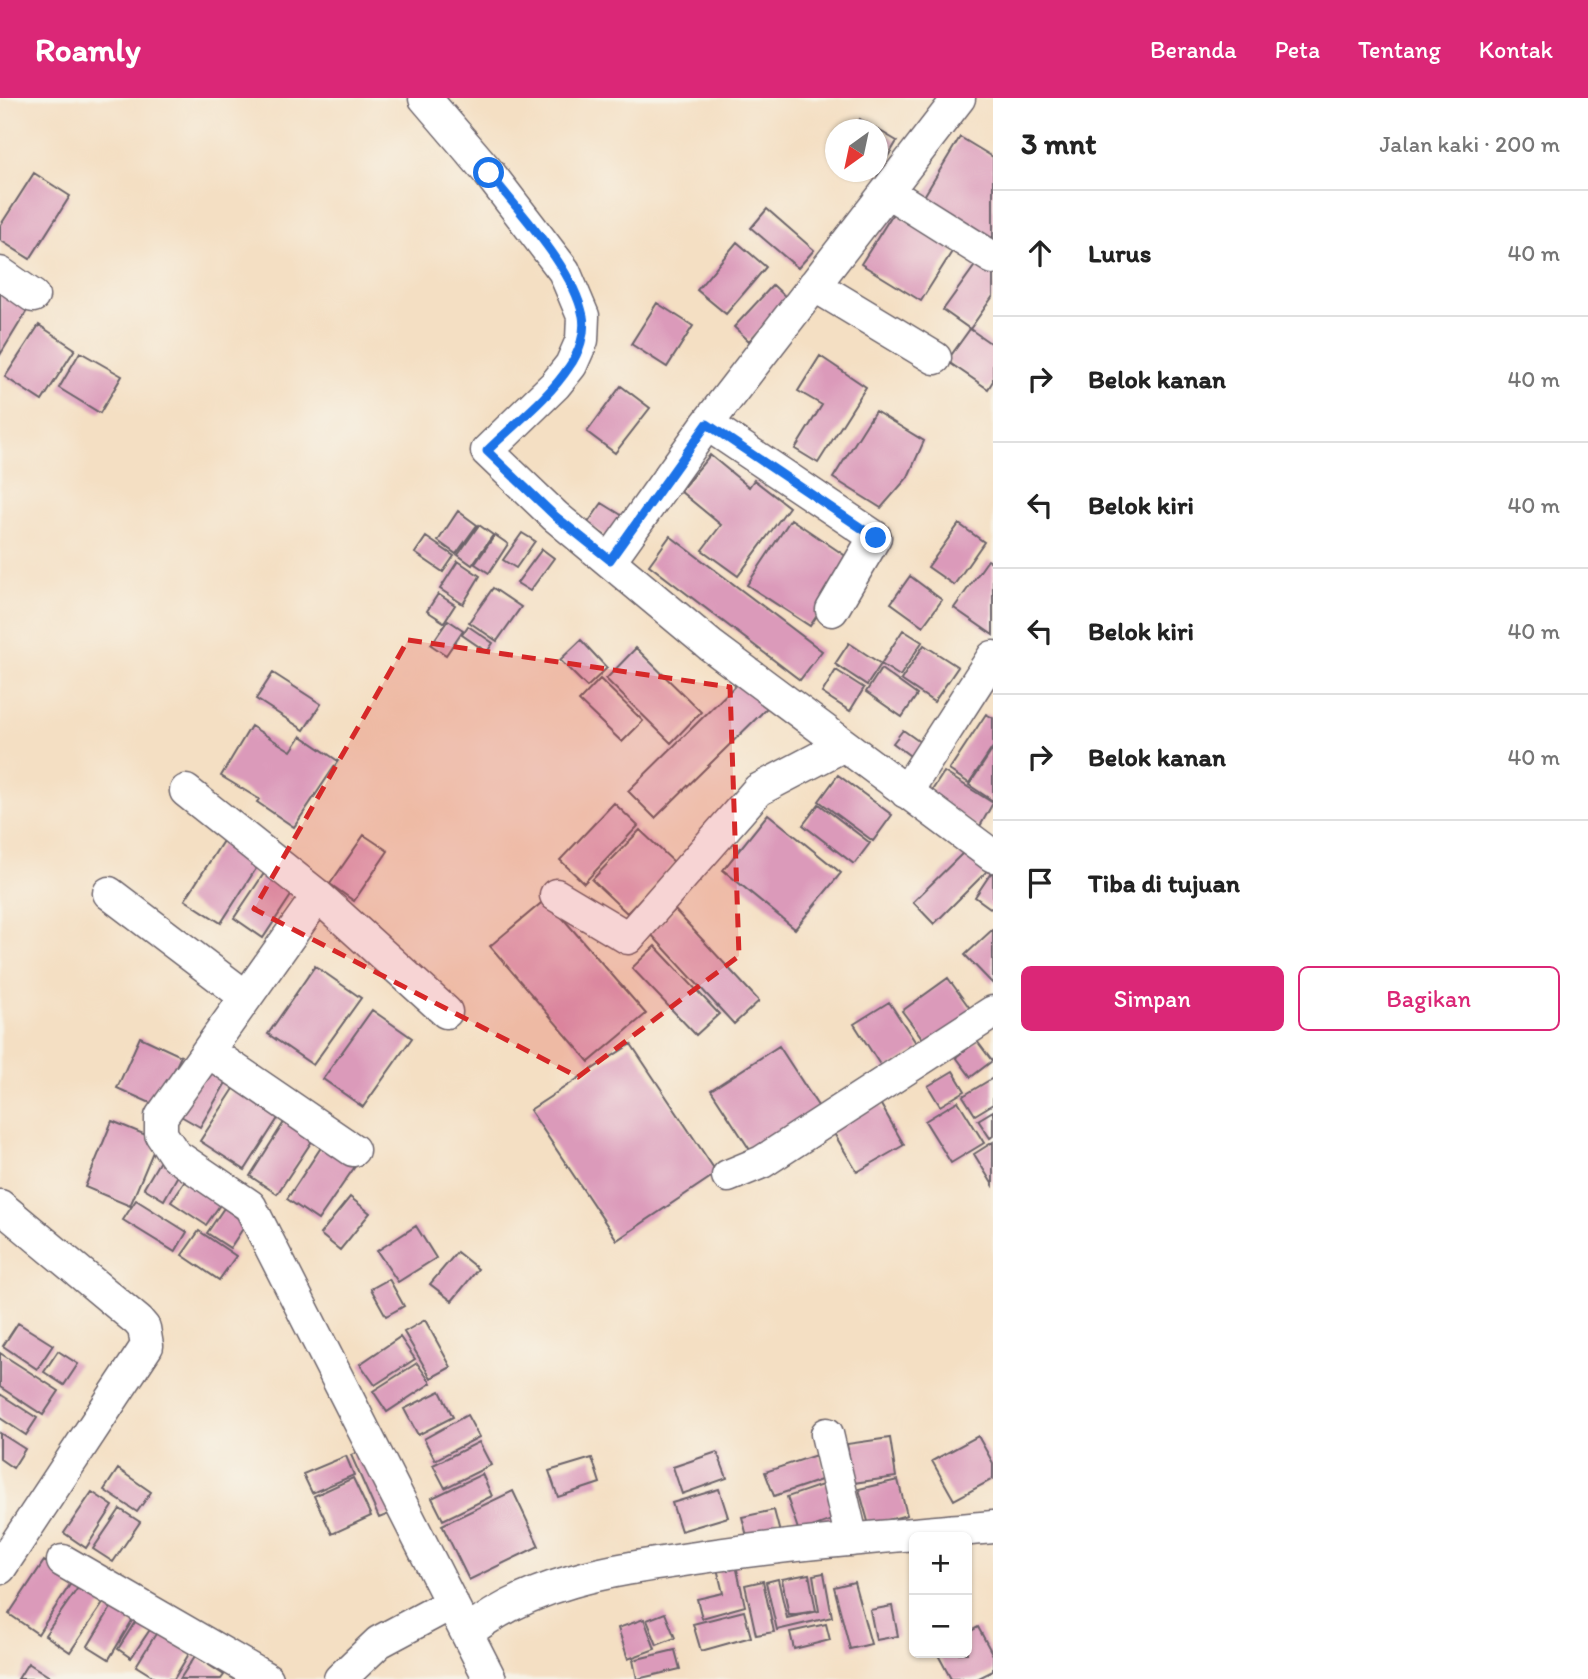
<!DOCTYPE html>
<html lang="id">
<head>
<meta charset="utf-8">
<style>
  body { margin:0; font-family:Itim,sans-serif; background:#f6f6f6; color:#222 }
  .controls { position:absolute; right:21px; bottom:21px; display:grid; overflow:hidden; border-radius:10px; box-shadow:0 2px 5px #0004 }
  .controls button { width:63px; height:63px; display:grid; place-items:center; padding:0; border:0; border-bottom:2px solid #e0e0e0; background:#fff; color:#222; font:35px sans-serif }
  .compass { position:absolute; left:825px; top:21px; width:63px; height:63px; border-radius:50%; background:#fff; box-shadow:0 2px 5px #0004; rotate:213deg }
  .stop { position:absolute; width:21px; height:21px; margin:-16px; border:5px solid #1a73e8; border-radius:50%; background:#fff }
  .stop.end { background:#1a73e8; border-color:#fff; box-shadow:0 2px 7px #0008 }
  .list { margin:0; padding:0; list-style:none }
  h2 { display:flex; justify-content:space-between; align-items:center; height:91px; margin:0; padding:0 28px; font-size:30px }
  h2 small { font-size:23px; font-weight:400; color:#767676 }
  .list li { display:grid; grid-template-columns:46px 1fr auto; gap:21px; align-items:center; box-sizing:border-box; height:126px; padding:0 28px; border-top:2px solid #e0e0e0 }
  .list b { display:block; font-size:26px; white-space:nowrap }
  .list em { font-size:23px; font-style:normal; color:#767676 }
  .actions { display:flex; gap:14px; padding:21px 28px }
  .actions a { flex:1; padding:16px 0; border:2px solid #db2777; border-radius:10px; text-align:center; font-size:24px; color:#db2777 }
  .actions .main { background:#db2777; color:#fff }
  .icon { flex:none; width:38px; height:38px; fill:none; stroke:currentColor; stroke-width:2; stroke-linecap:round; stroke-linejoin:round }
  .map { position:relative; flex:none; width:993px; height:1581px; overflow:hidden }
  header { display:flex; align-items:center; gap:42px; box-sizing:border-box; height:98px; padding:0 35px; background:#db2777; color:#fff }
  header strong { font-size:33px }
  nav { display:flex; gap:38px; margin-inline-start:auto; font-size:24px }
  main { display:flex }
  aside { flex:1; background:#fff }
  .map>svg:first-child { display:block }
  .building { fill:#db9aba }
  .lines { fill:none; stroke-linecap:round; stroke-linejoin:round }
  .minor-casing { stroke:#6c646b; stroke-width:35 }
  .minor { stroke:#fff; stroke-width:32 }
  .route { stroke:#1a73e8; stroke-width:9 }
  .marked { fill:#d62828; fill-opacity:0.2; stroke:#d62828; stroke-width:5; stroke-dasharray:14 9; stroke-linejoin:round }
</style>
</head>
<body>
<header>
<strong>Roamly</strong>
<nav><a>Beranda</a><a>Peta</a><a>Tentang</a><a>Kontak</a></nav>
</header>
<main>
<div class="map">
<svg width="993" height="1581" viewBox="0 0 993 1581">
  <rect width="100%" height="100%" fill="#f7f3e8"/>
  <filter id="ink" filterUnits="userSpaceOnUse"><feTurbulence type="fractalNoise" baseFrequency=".0143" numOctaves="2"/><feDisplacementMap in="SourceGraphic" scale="14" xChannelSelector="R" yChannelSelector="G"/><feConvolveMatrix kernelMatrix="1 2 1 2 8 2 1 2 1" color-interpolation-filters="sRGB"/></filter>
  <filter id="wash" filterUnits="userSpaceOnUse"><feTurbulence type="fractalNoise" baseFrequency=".00686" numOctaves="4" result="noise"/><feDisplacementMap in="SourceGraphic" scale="28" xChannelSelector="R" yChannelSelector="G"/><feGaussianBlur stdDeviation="1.57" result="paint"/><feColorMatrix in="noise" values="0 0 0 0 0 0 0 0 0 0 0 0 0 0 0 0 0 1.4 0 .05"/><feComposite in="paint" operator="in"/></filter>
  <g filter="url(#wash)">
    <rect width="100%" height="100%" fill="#f4dfc3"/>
    <g id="blocks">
      <path class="building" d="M860 21 897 43 877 77 871 74H878V32H854Z
        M960 39 993 59V140L989 148 920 105Z
        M34 75 70 98 30 161 0 142V128Z
        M767 111 814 152 798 170 751 130Z
        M894 114 953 152 921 203 861 166Z
        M737 144 766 169 726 216 697 192Z
        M979 162 993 172V198L970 231 943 212Z
        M0 187 31 206 0 257Z
        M773 187 788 201 749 243 734 229Z
        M657 205 693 228 667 269 631 246Z
        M39 227 75 251 42 303 5 279Z
        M970 231 993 247V283L988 291 947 263Z
        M80 254 122 278 100 315 59 290Z
        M820 258 866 289 818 365 795 351 822 307 798 293Z
        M621 288 650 310 615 355 587 334Z
        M875 313 924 343 908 379 881 410 833 380Z
        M710 357 749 389 754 382 789 409 738 478 702 452 721 427 680 393Z
        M602 405 623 418 609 440 587 426Z
        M458 413 477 427 456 456 438 443Z
        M791 421 853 463 810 528 747 487Z
        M959 426 984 444 954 487 928 469Z
        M479 427 493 437 472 467 458 457Z
        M522 435 535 443 516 470 503 462Z
        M495 437 508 446 489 475 475 466Z
        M670 438 822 553 800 582 649 467Z
        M426 439 454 458 443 474 415 455Z
        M542 451 554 460 530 493 517 485Z
        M988 462 993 465V537L954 510Z
        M458 463 480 478 463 506 440 491Z
        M910 478 942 502 923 528 891 505Z
        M493 490 521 509 497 543 469 524Z
        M438 496 455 507 444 524 427 513Z
        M448 522 463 532 446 557 431 547Z
        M468 528 493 545 487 554 462 537Z
        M903 532 922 544 900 578 881 566Z
        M581 542 607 570 587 589 560 562Z
        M849 545 881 566 867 587 835 566Z
        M924 547 958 569 934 604 901 582Z
        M636 550 701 614 671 645 606 581Z
        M881 571 917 597 902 619 866 594Z
        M836 572 864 590 850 613 822 595Z
        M273 575 321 606 304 632 256 601Z
        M745 578 772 605 655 720 628 693Z
        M600 581 643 623 622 644 579 603Z
        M986 616 993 620V649L969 685 949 672Z
        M251 628 291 653 301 638 338 663 294 729 257 704 259 701 221 678Z
        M903 632 931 652 921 666 893 645Z
        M993 651V703L969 687Z
        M944 674 993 705 979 730 929 697Z
        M838 677 892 717 873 743 819 703Z
        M614 705 638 728 584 785 560 762Z
        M819 706 870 745 854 766 803 727Z
        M768 716 841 775 795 831 723 772Z
        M640 732 675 765 627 815 592 782Z
        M364 737 388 753 354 803 330 786Z
        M223 743 259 766 221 825 185 802Z
        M970 748 991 769 934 826 913 804Z
        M265 774 294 793 263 840 234 820Z
        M991 775 993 776V812L975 799Z
        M546 801 646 916 589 964 490 848Z
        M675 812 759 903 734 926 650 835Z
        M993 831V886L965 857Z
        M655 848 719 916 696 937 632 870Z
        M315 868 361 900 313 967 268 936Z
        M948 880 974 916 929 949 902 913Z
        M889 904 920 951 884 973 854 926Z
        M372 912 412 940 363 1009 323 981Z
        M140 939 181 958 157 1008 117 990Z
        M977 943 992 963 971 979 956 959Z
        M631 946 717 1075 617 1142 530 1012Z
        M779 948 820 1011 752 1055 711 992Z
        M208 969 228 981 200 1029 179 1017Z
        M953 973 965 993 940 1008 928 988Z
        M993 980V1006L975 1017 963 998Z
        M237 986 282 1014 245 1072 200 1043Z
        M958 1003 984 1045 951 1065 925 1023Z
        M880 1005 904 1047 857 1074 832 1032Z
        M993 1013V1038L990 1040 978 1022Z
        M288 1018 316 1037 277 1096 250 1078Z
        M112 1023 158 1042 130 1108 85 1089Z
        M993 1044V1087L974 1056Z
        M324 1045 356 1067 318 1122 287 1101Z
        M161 1061 181 1072 164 1102 144 1090Z
        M189 1077 224 1101 206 1127 171 1104Z
        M350 1099 370 1115 340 1152 320 1136Z
        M136 1102 187 1134 175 1154 123 1122Z
        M224 1110 246 1126 230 1150 207 1135Z
        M416 1128 436 1160 398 1184 377 1153Z
        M199 1133 236 1158 219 1182 182 1157Z
        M457 1154 478 1171 452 1203 430 1186Z
        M389 1181 404 1208 386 1218 371 1191Z
        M425 1222 451 1269 431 1280 404 1234Z
        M18 1225 53 1247 37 1271 3 1248Z
        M400 1239 415 1261 375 1287 360 1266Z
        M58 1253 78 1266 64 1287 44 1274Z
        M0 1255 59 1293 43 1317 0 1289Z
        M417 1265 431 1285 387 1314 373 1293Z
        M440 1293 453 1319 418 1337 404 1311Z
        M0 1296 37 1320 26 1337 0 1320Z
        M467 1317 479 1339 435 1362 424 1341Z
        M0 1335 25 1351 13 1370 0 1361Z
        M978 1338 993 1365V1381L954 1402 932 1363Z
        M890 1340 896 1379 853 1385 847 1346Z
        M479 1344 491 1367 445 1390 433 1367Z
        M371 1348 399 1412 379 1420 351 1357Z
        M717 1354 727 1380 682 1396 673 1369Z
        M819 1356 827 1380 774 1398 765 1374Z
        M346 1358 354 1377 312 1395 303 1376Z
        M592 1360 600 1385 558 1399 549 1373Z
        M118 1371 151 1394 137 1414 104 1392Z
        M482 1376 492 1398 443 1422 432 1400Z
        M353 1380 371 1418 332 1436 314 1398Z
        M898 1382 907 1417 869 1427 859 1391Z
        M828 1385 840 1419 799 1434 787 1399Z
        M719 1391 728 1419 681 1433 672 1405Z
        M513 1393 539 1448 469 1482 442 1427Z
        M92 1394 113 1408 86 1450 64 1435Z
        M120 1411 140 1424 113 1464 93 1451Z
        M774 1412 780 1435 748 1442 742 1419Z
        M734 1458 745 1508 702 1520 697 1501 723 1495 715 1462Z
        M44 1463 73 1482 38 1536 9 1516Z
        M824 1475 832 1519 777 1532 766 1484 778 1481 787 1520 819 1513 813 1477Z
        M809 1476 816 1513 789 1517 782 1481Z
        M763 1483 774 1534 756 1537 745 1487Z
        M854 1484 871 1546 850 1551 834 1489Z
        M80 1487 104 1504 70 1554 45 1537Z
        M112 1508 133 1521 109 1561 88 1548Z
        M892 1508 898 1538 876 1542 870 1512Z
        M744 1513 751 1539 701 1553 693 1526Z
        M665 1515 675 1540 657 1547 647 1522Z
        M137 1521 151 1530 131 1560 118 1551Z
        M644 1521 655 1551 628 1561 618 1530Z
        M826 1526 830 1542 794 1551 790 1534Z
        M978 1529 993 1557V1573L977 1581H951L937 1555H967V1535Z
        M157 1534 190 1554 174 1581H157L136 1568Z
        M675 1552 680 1571 637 1581 633 1562Z
        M195 1558 224 1577 221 1581H180Z
        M28 1565 53 1581H18Z"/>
    </g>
  </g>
  <g filter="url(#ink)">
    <use href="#blocks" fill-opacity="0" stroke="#6c646b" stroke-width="2"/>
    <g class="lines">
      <defs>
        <path id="minor" d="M425 0 489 75 564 173 583 218 582 242 571 267 555 287 487 353 555 418 710 547 993 758
          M888 94 993 160
          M0 175 33 198
          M814 187 935 260
          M707 326 875 439 832 512
          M610 462 707 326 959 0
          M186 693 318 798 446 914
          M906 694 993 559
          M109 795 246 899
          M556 797 628 840 758 692 844 647
          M318 798 161 1019V1036L175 1057 250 1108 490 1581
          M208 953 353 1052
          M728 1078 762 1064 993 914
          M0 1108 138 1223 144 1230 147 1248 0 1470
          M827 1336 852 1442
          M63 1463 267 1581
          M467 1535C534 1482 614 1472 696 1460 795 1445 894 1438 993 1429
          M340 1581 379 1544 452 1505"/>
      </defs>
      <use href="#minor" class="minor-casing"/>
      <use href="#minor" class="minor"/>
    </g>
  </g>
  <g class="lines" filter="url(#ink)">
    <path class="route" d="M489 75C519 114 573 169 583 218 586 235 579 255 569 269 548 301 514 326 487 353L555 418 610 462 707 326 876 440"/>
  </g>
  <path class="marked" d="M408 542 730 589 739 858 578 979 254 811Z"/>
</svg>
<div class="controls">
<button>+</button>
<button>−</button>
</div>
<svg class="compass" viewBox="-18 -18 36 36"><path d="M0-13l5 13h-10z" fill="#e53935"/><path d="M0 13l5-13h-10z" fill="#767676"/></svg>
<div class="stop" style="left:489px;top:75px"></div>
<div class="stop end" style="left:876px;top:440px"></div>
</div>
<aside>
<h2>3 mnt<small>Jalan kaki · 200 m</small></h2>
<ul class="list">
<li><svg class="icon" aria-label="ahead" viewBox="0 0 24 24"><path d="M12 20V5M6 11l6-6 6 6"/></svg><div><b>Lurus</b></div><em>40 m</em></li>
<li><svg class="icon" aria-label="right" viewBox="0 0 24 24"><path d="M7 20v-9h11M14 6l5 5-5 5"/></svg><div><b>Belok kanan</b></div><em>40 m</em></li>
<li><svg class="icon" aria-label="left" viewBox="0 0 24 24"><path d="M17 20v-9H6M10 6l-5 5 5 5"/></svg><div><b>Belok kiri</b></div><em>40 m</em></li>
<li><svg class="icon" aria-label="left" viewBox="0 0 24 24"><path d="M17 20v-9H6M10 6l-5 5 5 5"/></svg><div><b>Belok kiri</b></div><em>40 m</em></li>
<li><svg class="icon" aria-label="right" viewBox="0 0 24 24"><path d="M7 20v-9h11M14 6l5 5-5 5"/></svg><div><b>Belok kanan</b></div><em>40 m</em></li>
<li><svg class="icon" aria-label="arrive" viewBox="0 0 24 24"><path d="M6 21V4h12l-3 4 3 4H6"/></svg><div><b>Tiba di tujuan</b></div></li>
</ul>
<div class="actions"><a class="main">Simpan</a><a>Bagikan</a></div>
</aside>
</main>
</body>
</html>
